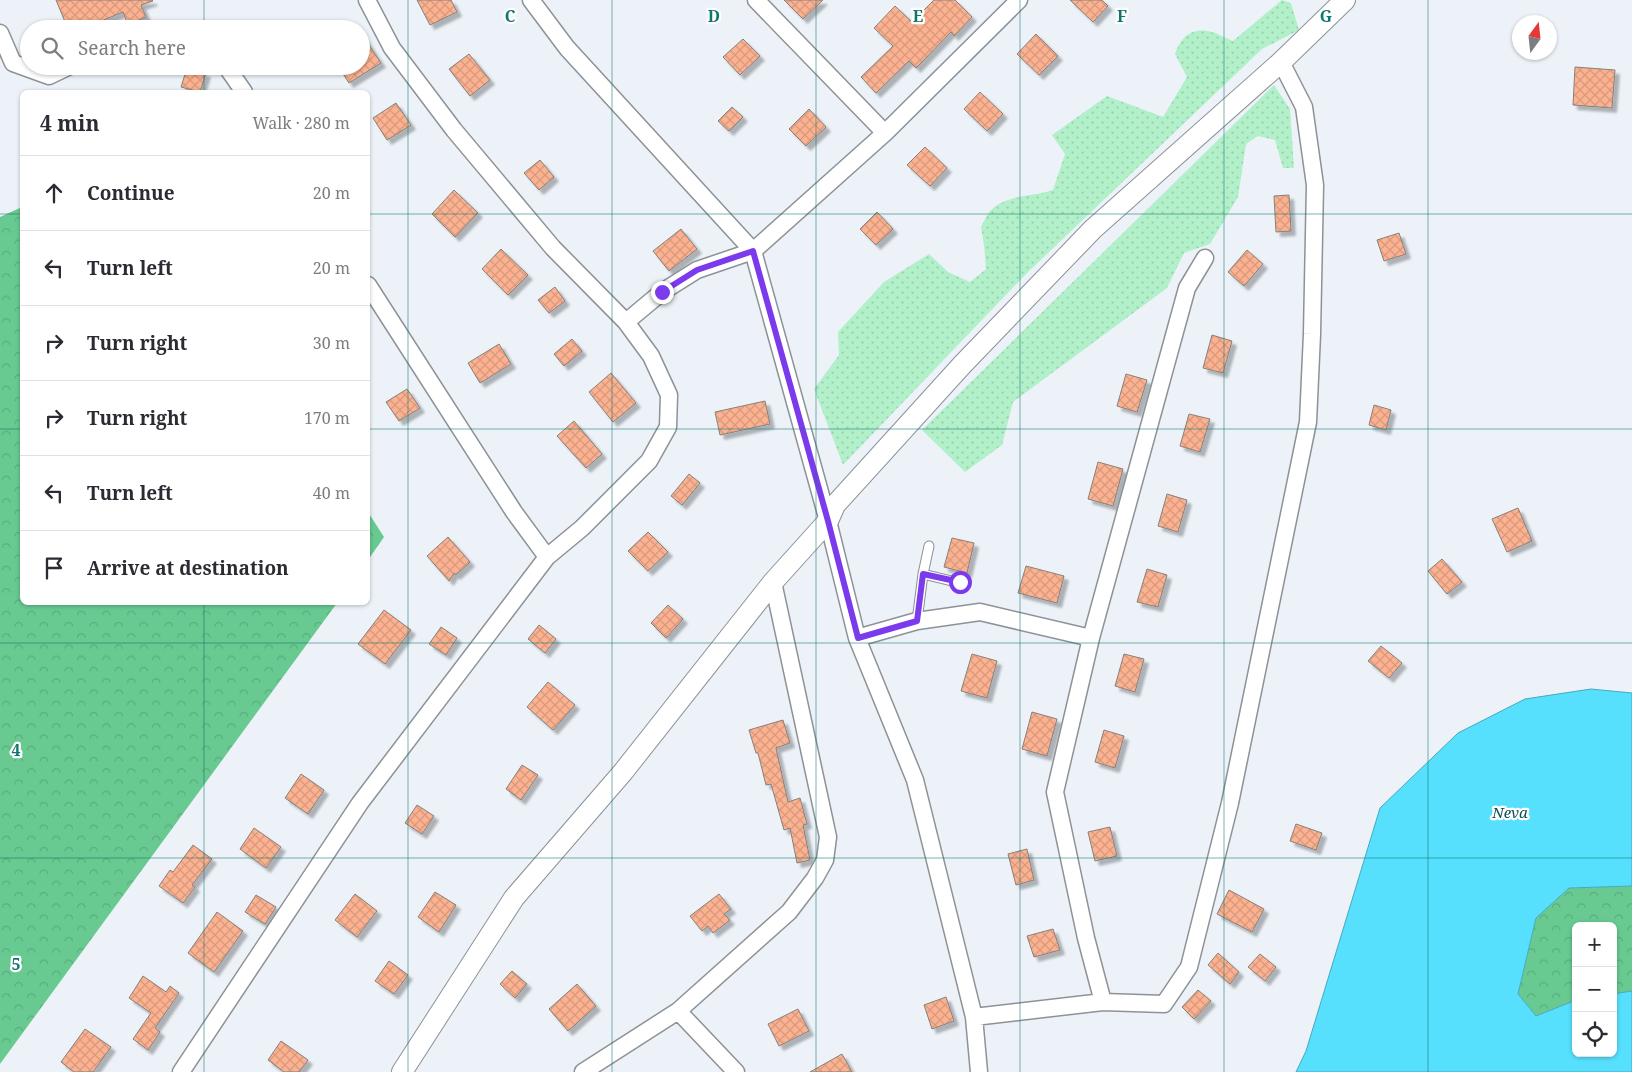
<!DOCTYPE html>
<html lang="en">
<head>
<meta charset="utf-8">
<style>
  body { margin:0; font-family:"Noto Serif",serif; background:#f7f7f7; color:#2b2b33 }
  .controls { position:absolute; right:15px; bottom:15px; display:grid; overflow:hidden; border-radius:8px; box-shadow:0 1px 4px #0004 }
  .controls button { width:45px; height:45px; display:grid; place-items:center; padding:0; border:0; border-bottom:1px solid #e1e1e2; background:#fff; color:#2b2b33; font:25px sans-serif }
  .compass { position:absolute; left:1512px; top:15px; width:45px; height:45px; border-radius:50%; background:#fff; box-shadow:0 1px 4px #0004; rotate:15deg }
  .stop { position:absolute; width:15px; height:15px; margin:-11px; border:4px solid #7c3aed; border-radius:50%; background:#fff }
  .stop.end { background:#7c3aed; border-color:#fff; box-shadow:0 1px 5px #0008 }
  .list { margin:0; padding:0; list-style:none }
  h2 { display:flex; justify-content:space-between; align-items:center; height:65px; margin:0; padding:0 20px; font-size:21px }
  h2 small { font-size:16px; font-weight:400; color:#7c7c81 }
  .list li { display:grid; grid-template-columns:32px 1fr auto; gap:15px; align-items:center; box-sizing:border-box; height:75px; padding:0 20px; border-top:1px solid #e1e1e2 }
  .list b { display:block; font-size:19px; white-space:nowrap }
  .list em { font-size:16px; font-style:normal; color:#7c7c81 }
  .icon { flex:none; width:28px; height:28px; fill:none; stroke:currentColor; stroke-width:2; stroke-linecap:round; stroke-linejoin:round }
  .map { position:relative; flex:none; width:1632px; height:1072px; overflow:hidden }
  .search { position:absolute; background:#fff; box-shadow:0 1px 4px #0004; left:20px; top:20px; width:350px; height:55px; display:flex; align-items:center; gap:12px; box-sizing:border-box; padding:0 18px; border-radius:28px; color:#7c7c81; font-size:19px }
  .panel { position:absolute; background:#fff; box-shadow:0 1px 4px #0004; left:20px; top:90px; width:350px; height:515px; border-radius:8px }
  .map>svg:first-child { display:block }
  .grass { fill:url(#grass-dots) }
  .forest { fill:url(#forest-crowns) }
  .water { fill:#56e0fd; stroke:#47a8bd }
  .building { fill:url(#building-cross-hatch); stroke:#87807c; filter:url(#shadow) }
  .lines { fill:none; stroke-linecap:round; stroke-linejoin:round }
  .service-casing { stroke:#8c9296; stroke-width:11 }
  .minor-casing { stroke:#8c9296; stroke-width:19 }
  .tertiary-casing { stroke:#8c9296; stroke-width:22 }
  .service { stroke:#fff; stroke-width:9 }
  .minor { stroke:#fff; stroke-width:16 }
  .tertiary { stroke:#fff; stroke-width:20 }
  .route { stroke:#7c3aed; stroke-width:6 }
  .grid { fill:none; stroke:#0f766e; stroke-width:1; stroke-opacity:0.55 }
  .labels { text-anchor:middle; stroke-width:4.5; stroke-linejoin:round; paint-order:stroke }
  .water-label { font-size:15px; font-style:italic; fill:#104d58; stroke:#fff }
  .grid-label { font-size:16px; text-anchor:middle; font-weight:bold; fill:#0f766e; stroke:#fff; stroke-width:4.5; stroke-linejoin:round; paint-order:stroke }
</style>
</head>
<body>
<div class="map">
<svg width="1632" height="1072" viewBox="0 0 1632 1072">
  <defs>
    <pattern id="grass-dots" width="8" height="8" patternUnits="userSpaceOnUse" patternTransform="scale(1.25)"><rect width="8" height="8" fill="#b2f0c9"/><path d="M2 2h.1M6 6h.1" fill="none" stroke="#99cead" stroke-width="1.8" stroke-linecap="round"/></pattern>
    <pattern id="forest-crowns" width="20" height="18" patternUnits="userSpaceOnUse" patternTransform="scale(1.25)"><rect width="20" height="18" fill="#68ca91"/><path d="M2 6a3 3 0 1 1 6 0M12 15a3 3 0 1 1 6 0" fill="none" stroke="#5aad7d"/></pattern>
    <pattern id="building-cross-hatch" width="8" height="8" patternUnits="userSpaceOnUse" patternTransform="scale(1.25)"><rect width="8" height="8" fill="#fcb290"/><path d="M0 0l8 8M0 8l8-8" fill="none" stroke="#d8997c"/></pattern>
    <filter id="shadow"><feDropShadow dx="4.5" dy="4.5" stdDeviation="1" flood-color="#0004"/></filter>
  </defs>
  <rect width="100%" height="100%" fill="#ecf2f8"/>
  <path class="grass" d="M1282 0 1291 3 1299 30 1262 49 1026 274 843 465 814 389 839 355 838 332 884 282 929 254 948 272 970 282 986 269 984 245 981 227C984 222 987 214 991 210 1008 194 1033 197 1053 190L1065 154 1052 135 1107 96 1163 117 1187 77 1175 54C1180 39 1190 28 1207 31 1215 32 1225 38 1233 41Z
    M1274 85 1290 109 1294 168H1283L1275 140 1258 136 1246 144 1238 197 1210 244 1184 253 1167 288 1013 402 1002 445 965 472 922 430Z"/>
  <path class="forest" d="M22 207V602L337 603 0 1064V217Z
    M368 512 384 537 368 560Z
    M1632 886V991L1613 994V926H1576V1000L1536 1016 1518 994 1536 918 1569 888Z"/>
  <path class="water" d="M1591 689 1632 693V886L1569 888 1536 918 1518 994 1536 1016 1576 1000V1053H1613V994L1632 991V1072H1296L1306 1051 1380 808 1458 733 1525 699Z"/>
  <path class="building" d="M56 0H152L153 1 141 5 146 17 128 25 123 12 82 29H68Z
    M417 0H451L457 12 430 25Z
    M784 0H823L803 19Z
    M934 0H955L972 17 954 36 951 32 916 68 909 61 876 93 861 77 893 46 874 28 895 6 912 22Z
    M1070 0H1102L1108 6 1093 22Z
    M361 33 381 63 349 83 338 66H361Z
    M1036 34 1058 56 1039 75 1017 54Z
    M743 39 760 56 740 75 723 57Z
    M469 54 490 80 470 96 449 69Z
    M1575 67 1615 70 1612 108 1573 105Z
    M187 68 206 73 200 92 181 87Z
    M980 92 1003 114 987 131 964 109Z
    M396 103 411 125 387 140 373 118Z
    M732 107 743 117 729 131 718 121Z
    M809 109 826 127 806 146 789 129Z
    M925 147 947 168 930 186 907 165Z
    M540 160 554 177 539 190 524 173Z
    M454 190 478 213 455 237 432 214Z
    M1289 195 1291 231 1276 232 1274 196Z
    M877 212 893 229 876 245 860 229Z
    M681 229 697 249 669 271 653 251Z
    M1399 233 1406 254 1384 261 1377 240Z
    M501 249 528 275 508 295 482 269Z
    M1247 250 1263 264 1244 286 1228 272Z
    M555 287 565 301 549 313 538 300Z
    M1212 335 1232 341 1223 373 1203 368Z
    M572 339 582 351 564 366 554 354Z
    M499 344 511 364 480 383 468 363Z
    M611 373 636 403 613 422 589 392Z
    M1126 374 1147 380 1137 412 1117 406Z
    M407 389 420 408 399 421 386 402Z
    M765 401 770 424 720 435 715 412Z
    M1374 405 1391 410 1386 430 1369 425Z
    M1189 414 1210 419 1200 452 1180 446Z
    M574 421 602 454 586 468 557 436Z
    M1098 462 1123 469 1113 506 1088 499Z
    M689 474 700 483 682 505 671 496Z
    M1167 494 1187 500 1178 532 1158 526Z
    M1518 508 1532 541 1507 552 1492 519Z
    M648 532 668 552 648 571 628 551Z
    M448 537 470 562 456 575 454 573 449 581 427 556Z
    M952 538 974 543 967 573 944 567Z
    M1442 559 1462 582 1447 594 1428 571Z
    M1026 566 1064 576 1057 603 1018 593Z
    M1147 569 1167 575 1158 607 1137 602Z
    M668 605 683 619 666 638 651 623Z
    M384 610 411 630 385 664 358 644Z
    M539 625 556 639 545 653 528 639Z
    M441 627 457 638 446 655 429 644Z
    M1381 646 1402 663 1389 678 1368 661Z
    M972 654 997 661 987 698 961 691Z
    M1124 654 1144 659 1135 692 1115 686Z
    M548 682 575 705 553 730 527 707Z
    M1032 712 1057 719 1047 756 1022 749Z
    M783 720 790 743 776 748 788 802 800 798 807 824 803 825 810 860 797 863 790 828 784 830 771 784 766 785 758 753H756L749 730Z
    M1104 730 1124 736 1115 768 1095 762Z
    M522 765 538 775 521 800 506 789Z
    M301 774 324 790 308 814 285 798Z
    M417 805 434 816 422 834 405 823Z
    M1296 824 1322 833 1316 850 1290 841Z
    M1110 827 1117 856 1095 861 1088 832Z
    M254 828 281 847 266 868 240 849Z
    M193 845 212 859 192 885 195 887 183 903 159 886 170 870 173 872Z
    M1027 849 1034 880 1016 885 1008 854Z
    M1229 890 1264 909 1252 932 1217 914Z
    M435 892 456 905 439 932 418 917Z
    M355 894 377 911 357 937 335 920Z
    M719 894 731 909 724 914 730 920 713 933 708 926 702 931 690 916Z
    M256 895 276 907 265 924 245 912Z
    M217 912 243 931 214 972 188 953Z
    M1053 929 1060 950 1034 957 1027 936Z
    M1218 953 1239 972 1230 984 1208 965Z
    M1260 954 1276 967 1265 981 1248 967Z
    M389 961 408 975 394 994 375 981Z
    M512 971 527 984 515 998 500 984Z
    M143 976 166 992 170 986 179 993 155 1028 160 1032 148 1050 133 1039 151 1013 129 998Z
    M577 984 596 1006 568 1031 549 1009Z
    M1198 990 1211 1001 1194 1019 1182 1007Z
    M946 997 954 1021 932 1029 924 1005Z
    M798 1009 809 1031 779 1046 768 1024Z
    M85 1029 111 1047 93 1072H74L61 1062Z
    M281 1041 308 1060 299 1072H284L268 1060Z
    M842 1054 852 1072H810Z"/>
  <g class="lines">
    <defs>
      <path id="service" d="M923 574 960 583
        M917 621 923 574 929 546"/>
      <path id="minor" d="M531 0 567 48 753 251 828 521 857 638 915 780 974 1017 979 1072
        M756 0 885 133
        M0 33 13 63 49 76 70 66
        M226 66 244 92
        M368 285 514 512 547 557
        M626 322 662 292 697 270 753 251 885 133 1019 0
        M857 638 917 621 980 612 1091 638
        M1103 1002 1086 938 1055 792 1091 638 1187 288 1205 258
        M678 1011 736 1072
        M974 1017 1103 1002 1164 1004 1189 967 1230 803 1308 422 1312 334 1315 185 1304 107 1281 62
        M181 1072 360 803 547 557 582 528 649 461 668 427 669 395 651 356 626 322 553 248 454 130 392 48 367 0
        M583 1072 678 1011 789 912 815 878 825 860 828 837 773 582"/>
      <path id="tertiary" d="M402 1072 514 898 623 772 773 582 828 521 835 505 962 365 1093 229 1281 62 1345 0"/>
    </defs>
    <use href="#service" class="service-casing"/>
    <use href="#minor" class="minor-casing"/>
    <use href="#tertiary" class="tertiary-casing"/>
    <use href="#service" class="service"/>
    <use href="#minor" class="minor"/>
    <use href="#tertiary" class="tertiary"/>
  </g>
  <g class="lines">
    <path class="route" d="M662 292 697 270 753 251 828 521 858 638 917 621 923 574 960 582"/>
  </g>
  <path class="grid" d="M204 0V29M408 0V1072M612 0V1072M816 0V1072M1020 0V1072M1224 0V1072M1428 0V1072M204 66V92M0 214H22M368 214H1632M0 429H22M368 429H1632M204 602V1072M0 643H1632M0 858H1632"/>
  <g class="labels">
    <g class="water-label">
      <text x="1510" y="818">Neva</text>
    </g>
  </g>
  <g class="grid-label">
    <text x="510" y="22">C</text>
    <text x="714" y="22">D</text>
    <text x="918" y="22">E</text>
    <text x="1122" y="22">F</text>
    <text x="1326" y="22">G</text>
    <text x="16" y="756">4</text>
    <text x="16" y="970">5</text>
  </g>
</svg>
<div class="controls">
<button>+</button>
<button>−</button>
<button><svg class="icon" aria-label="locate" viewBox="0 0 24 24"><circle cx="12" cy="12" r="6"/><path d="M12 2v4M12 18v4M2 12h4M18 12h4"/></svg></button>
</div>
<svg class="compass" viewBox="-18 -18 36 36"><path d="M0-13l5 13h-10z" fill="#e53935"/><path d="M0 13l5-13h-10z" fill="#7c7c81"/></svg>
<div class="stop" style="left:960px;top:582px"></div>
<div class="stop end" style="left:662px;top:292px"></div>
<div class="search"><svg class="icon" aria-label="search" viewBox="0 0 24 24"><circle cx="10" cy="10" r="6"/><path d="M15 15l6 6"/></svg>Search here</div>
<section class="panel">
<h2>4 min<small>Walk · 280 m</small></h2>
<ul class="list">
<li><svg class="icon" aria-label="ahead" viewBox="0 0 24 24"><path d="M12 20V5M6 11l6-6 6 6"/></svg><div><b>Continue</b></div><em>20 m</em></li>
<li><svg class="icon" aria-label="left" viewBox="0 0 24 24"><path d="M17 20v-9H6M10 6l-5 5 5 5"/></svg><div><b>Turn left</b></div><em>20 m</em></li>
<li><svg class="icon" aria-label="right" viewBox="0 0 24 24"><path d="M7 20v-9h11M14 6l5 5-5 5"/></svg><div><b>Turn right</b></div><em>30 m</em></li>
<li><svg class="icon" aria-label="right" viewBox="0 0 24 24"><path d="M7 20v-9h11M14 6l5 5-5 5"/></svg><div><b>Turn right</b></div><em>170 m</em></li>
<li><svg class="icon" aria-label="left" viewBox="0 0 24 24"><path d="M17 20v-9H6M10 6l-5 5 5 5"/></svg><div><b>Turn left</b></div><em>40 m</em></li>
<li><svg class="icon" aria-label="arrive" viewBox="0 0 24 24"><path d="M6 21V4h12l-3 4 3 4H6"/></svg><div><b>Arrive at destination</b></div></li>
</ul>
</section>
</div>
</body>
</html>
